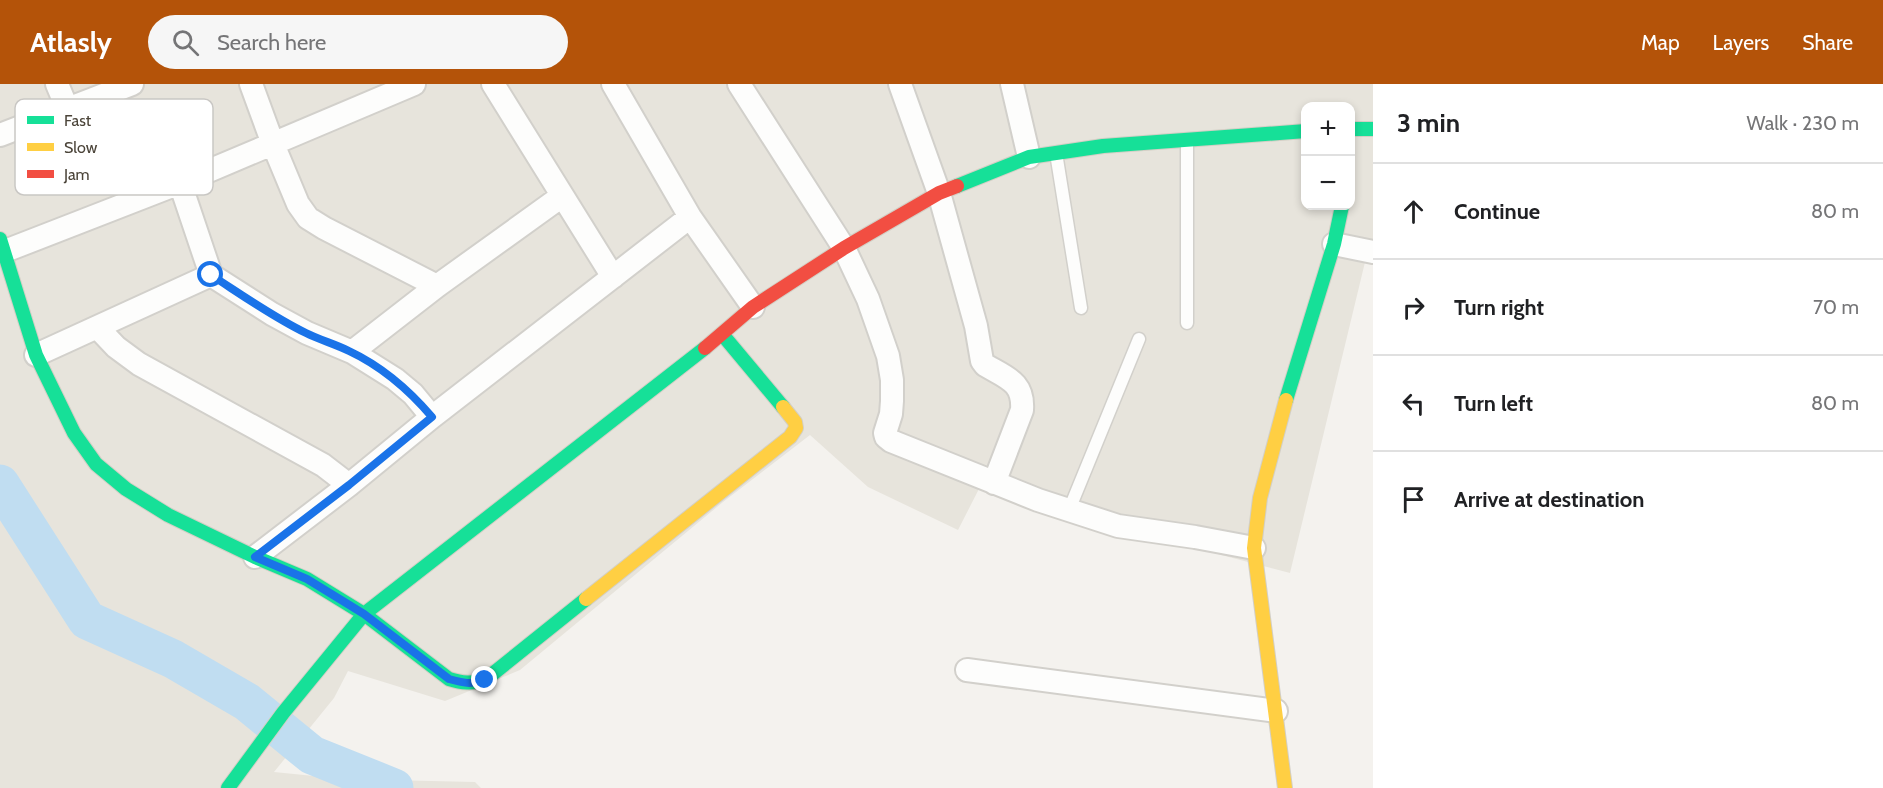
<!DOCTYPE html>
<html lang="en">
<head>
<meta charset="utf-8">
<style>
  body { margin:0; font-family:Cabin,sans-serif; background:#f6f6f6; color:#202124 }
  .controls { position:absolute; right:18px; top:18px; display:grid; overflow:hidden; border-radius:12px; box-shadow:0 3px 9px #0003 }
  .controls button { width:54px; height:54px; display:grid; place-items:center; padding:0; border:0; border-bottom:2px solid #e0e0e0; background:#fff; color:#202124; font:30px sans-serif }
  .stop { position:absolute; width:18px; height:18px; margin:-14px; border:4px solid #1a73e8; border-radius:50%; background:#fff }
  .stop.end { background:#1a73e8; border-color:#fff; box-shadow:0 2px 6px #0008 }
  .list { margin:0; padding:0; list-style:none }
  h2 { display:flex; justify-content:space-between; align-items:center; height:78px; margin:0; padding:0 24px; font-size:26px }
  h2 small { font-size:20px; font-weight:400; color:#757577 }
  .list li { display:grid; grid-template-columns:39px 1fr auto; gap:18px; align-items:center; box-sizing:border-box; height:96px; padding:0 24px; border-top:2px solid #e0e0e0 }
  .list b { display:block; font-size:22px; white-space:nowrap }
  .list em { font-size:20px; font-style:normal; color:#757577 }
  .icon { flex:none; width:33px; height:33px; fill:none; stroke:currentColor; stroke-width:2; stroke-linecap:round; stroke-linejoin:round }
  .map { position:relative; flex:none; width:1373px; height:704px; overflow:hidden }
  header { display:flex; align-items:center; gap:36px; box-sizing:border-box; height:84px; padding:0 30px; background:#b45309; color:#fff }
  header strong { font-size:28px }
  nav { display:flex; gap:33px; margin-inline-start:auto; font-size:21px }
  .search { width:420px; height:54px; background:#f6f6f6; display:flex; align-items:center; gap:15px; box-sizing:border-box; padding:0 21px; border-radius:33px; color:#757577; font-size:22px }
  main { display:flex }
  aside { flex:1; background:#fff }
  .map>svg:first-child { display:block }
  .residential { fill:#e7e4dc; fill-rule:evenodd }
  .lines { fill:none; stroke-linecap:round; stroke-linejoin:round }
  .river { stroke:#c0ddf1; stroke-width:39 }
  .lane-casing { stroke:#d2d0cb; stroke-width:15 }
  .street-casing { stroke:#d2d0cb; stroke-width:26 }
  .fast-casing { stroke:#d3cfc5; stroke-width:16 }
  .slow-casing { stroke:#d3cfc5; stroke-width:16 }
  .jam-casing { stroke:#d3cfc5; stroke-width:16 }
  .lane { stroke:#fdfdfc; stroke-width:12 }
  .street { stroke:#fdfdfc; stroke-width:22 }
  .fast { stroke:#16e098; stroke-width:14 }
  .slow { stroke:#ffcf43; stroke-width:14 }
  .jam { stroke:#f24e42; stroke-width:14 }
  .route { stroke:#1a73e8; stroke-width:8 }
  .key { fill:#fff; stroke:#c9c7c4; stroke-width:1.5 }
  .key-label { font-size:16px; fill:#4b4439 }
</style>
</head>
<body>
<header>
<strong>Atlasly</strong>
<div class="search"><svg class="icon" aria-label="search" viewBox="0 0 24 24"><circle cx="10" cy="10" r="6"/><path d="M15 15l6 6"/></svg>Search here</div>
<nav><a>Map</a><a>Layers</a><a>Share</a></nav>
</header>
<main>
<div class="map">
<svg width="1373" height="704" viewBox="0 0 1373 704">
  <rect width="100%" height="100%" fill="#f4f2ee"/>
  <path class="residential" d="M0 0H1373V175L1366 174 1290 489 1091 437 982 399 958 446 868 403 810 351 723 418 520 586 445 617 348 587 334 614 274 688 344 695 475 698 481 704H0ZM1306 22H1350V122H1306Z"/>
  <g class="lines">
    <path class="river" d="M0 400 87 536 173 575 247 618 312 671 394 704"/>
    <defs>
      <path id="lane" d="M1187 57V239
        M1056 69 1081 224
        M1069 426 1139 255"/>
      <path id="street" d="M57 0 67 24
        M251 0 273 60 298 120 308 134 324 144 437 202
        M493 0 613 193
        M613 0 690 133 753 223
        M739 0 844 164 868 215 888 272 892 296V317L891 330 885 349 886 353 891 357 1038 416 1118 442 1195 453 1254 464
        M900 0 939 109 976 242 982 277 985 281C1007 294 1024 298 1022 326L994 399
        M1012 0 1029 73
        M0 51 132 0
        M180 99 211 191
        M1334 160 1373 168
        M5 167 180 99 414 0
        M98 244 116 263 139 280 323 381 349 401
        M36 271 211 191 272 230 307 249 352 268
        M432 333 413 310 395 295 352 268 437 202 562 112
        M255 473 349 401 432 333 690 133
        M967 586 1276 627"/>
      <path id="fast" d="M1350 45H1373
        M957 102 1029 73 1103 62 1306 47
        M0 155 36 271 74 349 96 380 126 405 168 431 255 473 307 495 364 530 449 595C462 599 472 600 485 596L586 515
        M722 250 783 323
        M1286 316 1334 160 1342 122
        M228 704 283 629 364 530 705 264"/>
      <path id="slow" d="M586 515 790 353 796 344 795 338 783 323
        M1285 704 1254 464 1260 414 1286 316"/>
      <path id="jam" d="M705 264 753 223 844 164 939 109 957 102"/>
    </defs>
    <use href="#lane" class="lane-casing"/>
    <use href="#street" class="street-casing"/>
    <use href="#fast" class="fast-casing"/>
    <use href="#slow" class="slow-casing"/>
    <use href="#jam" class="jam-casing"/>
    <use href="#lane" class="lane"/>
    <use href="#street" class="street"/>
    <use href="#fast" class="fast"/>
    <use href="#slow" class="slow"/>
    <use href="#jam" class="jam"/>
  </g>
  <g class="lines">
    <path class="route" d="M211 191C242 211 273 233 306 249 320 256 335 260 349 267 381 282 409 306 432 333L349 401 255 473 307 495 364 530 449 595C463 599 471 601 485 596"/>
  </g>
  <rect x="15" y="15" width="198" height="96" rx="9" class="key"/>
  <rect x="27" y="32" width="27" height="8" fill="#16e098"/>
  <rect x="27" y="59" width="27" height="8" fill="#ffcf43"/>
  <rect x="27" y="86" width="27" height="8" fill="#f24e42"/>
  <g class="key-label">
    <text x="64" y="42">Fast</text>
    <text x="64" y="69">Slow</text>
    <text x="64" y="96">Jam</text>
  </g>
</svg>
<div class="controls">
<button>+</button>
<button>−</button>
</div>
<div class="stop" style="left:211px;top:191px"></div>
<div class="stop end" style="left:485px;top:596px"></div>
</div>
<aside>
<h2>3 min<small>Walk · 230 m</small></h2>
<ul class="list">
<li><svg class="icon" aria-label="ahead" viewBox="0 0 24 24"><path d="M12 20V5M6 11l6-6 6 6"/></svg><div><b>Continue</b></div><em>80 m</em></li>
<li><svg class="icon" aria-label="right" viewBox="0 0 24 24"><path d="M7 20v-9h11M14 6l5 5-5 5"/></svg><div><b>Turn right</b></div><em>70 m</em></li>
<li><svg class="icon" aria-label="left" viewBox="0 0 24 24"><path d="M17 20v-9H6M10 6l-5 5 5 5"/></svg><div><b>Turn left</b></div><em>80 m</em></li>
<li><svg class="icon" aria-label="arrive" viewBox="0 0 24 24"><path d="M6 21V4h12l-3 4 3 4H6"/></svg><div><b>Arrive at destination</b></div></li>
</ul>
</aside>
</main>
</body>
</html>
